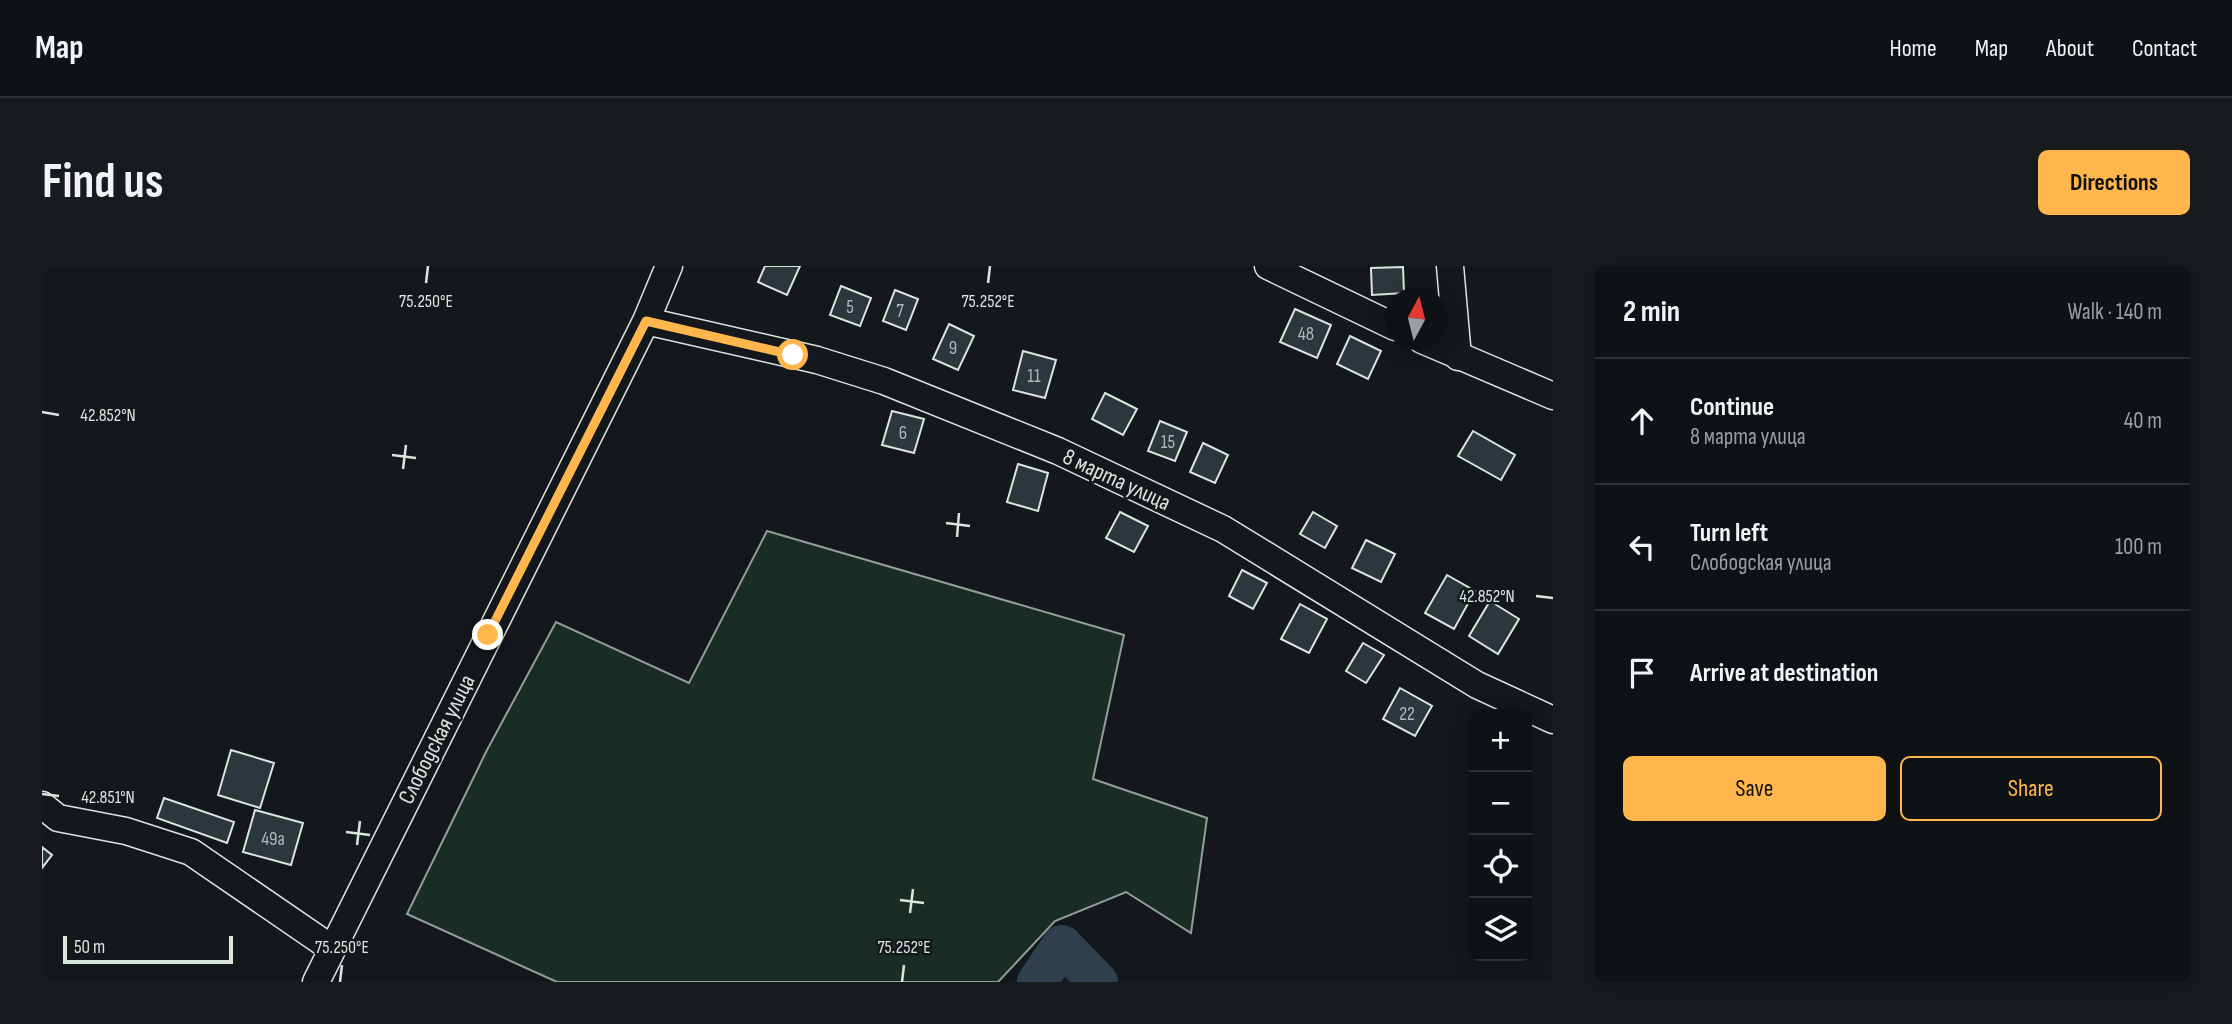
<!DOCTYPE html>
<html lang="en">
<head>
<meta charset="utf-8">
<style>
  body { margin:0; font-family:"Sofia Sans Condensed",sans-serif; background:#181b1e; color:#f1f3f6 }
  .controls { position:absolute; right:21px; bottom:21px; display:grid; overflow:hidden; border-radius:10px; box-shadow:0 4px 18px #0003 }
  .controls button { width:63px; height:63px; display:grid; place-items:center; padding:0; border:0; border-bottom:2px solid #2f3234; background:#0f1215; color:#f1f3f6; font:35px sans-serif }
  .compass { position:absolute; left:1343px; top:21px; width:63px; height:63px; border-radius:50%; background:#0f1215; box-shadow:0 4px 18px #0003; rotate:7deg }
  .scale { position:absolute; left:21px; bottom:18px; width:170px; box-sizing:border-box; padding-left:7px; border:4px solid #d8e6dc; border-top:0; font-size:19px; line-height:24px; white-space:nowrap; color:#d8e6dc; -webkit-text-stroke:5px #14181c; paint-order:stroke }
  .stop { position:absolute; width:21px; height:21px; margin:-16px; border:5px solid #ffb74d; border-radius:50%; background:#fff }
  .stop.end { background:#ffb74d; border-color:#fff; box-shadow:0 2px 7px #0008 }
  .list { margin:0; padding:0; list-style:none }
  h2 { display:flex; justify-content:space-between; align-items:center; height:91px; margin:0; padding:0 28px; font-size:30px }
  h2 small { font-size:23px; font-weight:400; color:#9b9ea0 }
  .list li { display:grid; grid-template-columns:46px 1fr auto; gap:21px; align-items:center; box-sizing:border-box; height:126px; padding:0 28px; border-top:2px solid #2f3234 }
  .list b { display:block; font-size:26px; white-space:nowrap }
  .list p { margin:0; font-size:23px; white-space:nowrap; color:#9b9ea0 }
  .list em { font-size:23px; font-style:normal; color:#9b9ea0 }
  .actions { display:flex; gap:14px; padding:21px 28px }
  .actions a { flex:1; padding:16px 0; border:2px solid #ffb74d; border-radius:10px; text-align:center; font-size:24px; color:#ffb74d }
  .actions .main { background:#ffb74d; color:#111 }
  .icon { flex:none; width:38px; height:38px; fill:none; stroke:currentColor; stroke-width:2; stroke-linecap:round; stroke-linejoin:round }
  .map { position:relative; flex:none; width:1511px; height:716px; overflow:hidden; border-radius:10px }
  header { display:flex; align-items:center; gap:42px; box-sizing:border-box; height:98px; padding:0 35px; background:#0f1215; border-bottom:2px solid #2f3234 }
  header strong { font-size:33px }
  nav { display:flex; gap:38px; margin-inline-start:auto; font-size:24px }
  .intro { display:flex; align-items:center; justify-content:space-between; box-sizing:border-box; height:168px; padding:0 42px }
  h1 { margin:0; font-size:49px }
  .button { padding:18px 32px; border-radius:10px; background:#ffb74d; color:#111; font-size:24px; font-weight:700 }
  main { display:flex; gap:42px; padding:0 42px }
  aside { flex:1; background:#0f1215; border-radius:10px; box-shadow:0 4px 18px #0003 }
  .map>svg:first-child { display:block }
  .green { fill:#1a2d24; stroke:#939e99; stroke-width:2 }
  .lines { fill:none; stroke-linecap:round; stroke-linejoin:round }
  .river { stroke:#2f3f4d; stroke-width:40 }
  .building { fill:#2c363c; stroke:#d8e6dc; stroke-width:2 }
  .minor-casing { stroke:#d8e6dc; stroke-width:29 }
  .minor { stroke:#14181c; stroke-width:26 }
  .route { stroke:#ffb74d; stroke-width:9 }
  .ticks { fill:none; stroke:#d8e6dc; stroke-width:2.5 }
  .labels { text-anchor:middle; stroke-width:5; stroke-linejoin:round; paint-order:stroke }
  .number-label { font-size:19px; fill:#adbab4 }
  .street-label { font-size:23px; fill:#d8e6dc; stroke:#14181c }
  .ticks-label { font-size:18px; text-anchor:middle; fill:#d8e6dc; stroke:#14181c; stroke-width:5; stroke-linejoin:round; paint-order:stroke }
</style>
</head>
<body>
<header>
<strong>Map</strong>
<nav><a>Home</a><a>Map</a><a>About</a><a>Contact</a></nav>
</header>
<div class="intro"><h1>Find us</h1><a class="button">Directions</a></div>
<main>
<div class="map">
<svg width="1511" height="716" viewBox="0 0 1511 716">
  <rect width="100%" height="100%" fill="#14181c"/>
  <path class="green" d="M725 265 1082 369 1051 513 1165 552 1149 667 1084 626 1013 655 956 716H515L365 648 445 484 514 356 647 417Z"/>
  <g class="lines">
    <path class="river" d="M995 716 1020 679 1056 716"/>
  </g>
  <path class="building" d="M723 0H758L745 29 716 16Z
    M1361 1 1362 27 1330 29 1329 2Z
    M799 20 829 32 818 60 788 49Z
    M853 24 876 33 864 64 841 55Z
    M1253 43 1289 59 1275 92 1238 76Z
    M907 58 932 70 916 104 891 93Z
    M1308 70 1339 85 1326 113 1295 98Z
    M981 85 1014 94 1003 132 971 124Z
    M1063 127 1095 143 1081 169 1050 153Z
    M850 145 882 153 872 187 840 179Z
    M1118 155 1145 166 1133 195 1106 185Z
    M1431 165 1473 189 1459 214 1416 190Z
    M1161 177 1186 189 1173 217 1148 206Z
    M976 198 1006 207 996 245 965 236Z
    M1078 246 1106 260 1092 286 1064 272Z
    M1271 246 1295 260 1283 282 1258 268Z
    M1324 274 1353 288 1339 316 1310 302Z
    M1200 304 1225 317 1211 343 1187 330Z
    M1405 309 1433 325 1412 363 1383 347Z
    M1448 335 1477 353 1456 388 1427 370Z
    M1258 338 1285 353 1267 387 1239 373Z
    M1321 377 1342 389 1324 417 1304 405Z
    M1358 422 1390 440 1373 470 1341 453Z
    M189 484 232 497 218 542 176 529Z
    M122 532 192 556 185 577 115 552Z
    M213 544 261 557 249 599 201 586Z
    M0 581 10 589 0 602Z"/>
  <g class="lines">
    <defs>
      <path id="minor" d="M1226 0 1353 61
        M1408 0 1416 91
        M604 55 775 94 842 115 1016 185 1181 263 1435 419 1511 454
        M1380 74 1511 130
        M0 539 16 552 84 565 149 586 289 682
        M274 716 604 55 627 0"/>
    </defs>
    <use href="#minor" class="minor-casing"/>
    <use href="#minor" class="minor"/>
  </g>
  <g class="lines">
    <path class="route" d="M446 369 604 55 751 89"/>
  </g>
  <path class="ticks" d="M384 17 386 0M946 17 948 0M0 146 17 149M350 189 374 192M361 203 364 179M904 257 928 260M915 271 917 247M1494 330 1511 332M0 528 17 530M304 566 328 569M315 579 318 555M858 634 882 637M868 647 871 623M298 716 300 699M860 716 862 699"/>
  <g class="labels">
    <g class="number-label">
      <text x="808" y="47">5</text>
      <text x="858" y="51">7</text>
      <text x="1264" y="74">48</text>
      <text x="911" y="88">9</text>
      <text x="992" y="116">11</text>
      <text x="861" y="173">6</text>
      <text x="1126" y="182">15</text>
      <text x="1365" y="454">22</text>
      <text x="231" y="579">49a</text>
    </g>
    <g class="street-label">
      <text transform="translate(1075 213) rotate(25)" y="8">8 марта улица</text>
      <text transform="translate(394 473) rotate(-63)" y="8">Слободская улица</text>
    </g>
  </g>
  <g class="ticks-label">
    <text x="384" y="41">75.250°E</text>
    <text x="946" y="41">75.252°E</text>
    <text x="66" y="155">42.852°N</text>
    <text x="1445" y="336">42.852°N</text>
    <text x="66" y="537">42.851°N</text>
    <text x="300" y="687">75.250°E</text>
    <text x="862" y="687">75.252°E</text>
  </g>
</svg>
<div class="controls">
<button>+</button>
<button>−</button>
<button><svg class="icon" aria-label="locate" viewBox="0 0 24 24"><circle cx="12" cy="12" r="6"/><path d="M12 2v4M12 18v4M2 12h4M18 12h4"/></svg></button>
<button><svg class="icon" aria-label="layers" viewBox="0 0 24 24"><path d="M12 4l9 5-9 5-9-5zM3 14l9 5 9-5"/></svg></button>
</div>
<svg class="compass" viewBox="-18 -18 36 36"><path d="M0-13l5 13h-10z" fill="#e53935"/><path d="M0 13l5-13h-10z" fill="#9b9ea0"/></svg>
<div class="scale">50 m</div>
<div class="stop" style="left:751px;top:89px"></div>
<div class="stop end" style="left:446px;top:369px"></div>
</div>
<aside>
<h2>2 min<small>Walk · 140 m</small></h2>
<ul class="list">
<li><svg class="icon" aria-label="ahead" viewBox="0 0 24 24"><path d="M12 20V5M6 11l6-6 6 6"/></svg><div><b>Continue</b><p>8 марта улица</p></div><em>40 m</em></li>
<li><svg class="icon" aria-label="left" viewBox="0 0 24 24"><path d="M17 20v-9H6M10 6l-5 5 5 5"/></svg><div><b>Turn left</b><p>Слободская улица</p></div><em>100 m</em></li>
<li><svg class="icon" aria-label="arrive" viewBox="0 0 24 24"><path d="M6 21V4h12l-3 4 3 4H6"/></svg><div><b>Arrive at destination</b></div></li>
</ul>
<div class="actions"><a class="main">Save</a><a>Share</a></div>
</aside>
</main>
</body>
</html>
